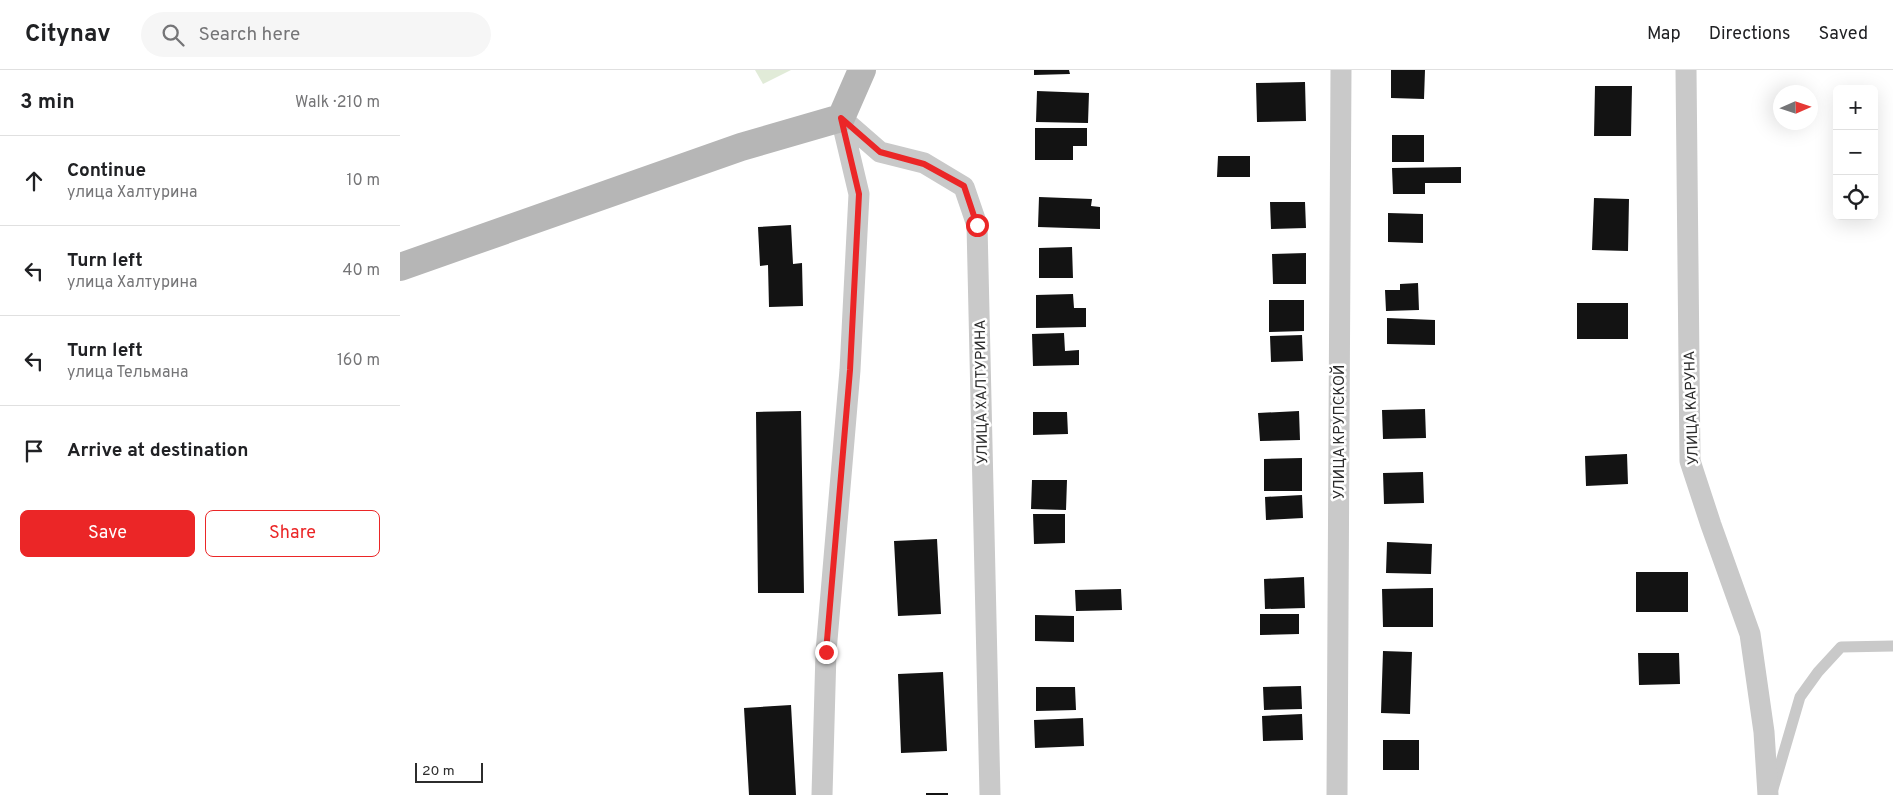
<!DOCTYPE html>
<html lang="en">
<head>
<meta charset="utf-8">
<style>
  body { margin:0; font-family:Overpass,sans-serif; background:#f6f6f6; color:#202124 }
  .controls { position:absolute; right:15px; top:15px; display:grid; overflow:hidden; border-radius:8px; box-shadow:0 5px 20px #0002 }
  .controls button { width:45px; height:45px; display:grid; place-items:center; padding:0; border:0; border-bottom:1px solid #e0e0e0; background:#fff; color:#202124; font:25px sans-serif }
  .compass { position:absolute; left:1373px; top:15px; width:45px; height:45px; border-radius:50%; background:#fff; box-shadow:0 5px 20px #0002; rotate:87deg }
  .scale { position:absolute; left:15px; bottom:12px; width:68px; box-sizing:border-box; padding-left:5px; border:2px solid #2c2c2c; border-top:0; font-size:14px; line-height:18px; white-space:nowrap; color:#2c2c2c; -webkit-text-stroke:4px #fff; paint-order:stroke }
  .stop { position:absolute; width:15px; height:15px; margin:-11px; border:4px solid #eb2627; border-radius:50%; background:#fff }
  .stop.end { background:#eb2627; border-color:#fff; box-shadow:0 1px 5px #0008 }
  .list { margin:0; padding:0; list-style:none }
  h2 { display:flex; justify-content:space-between; align-items:center; height:65px; margin:0; padding:0 20px; font-size:21px }
  h2 small { font-size:16px; font-weight:400; color:#757577 }
  .list li { display:grid; grid-template-columns:32px 1fr auto; gap:15px; align-items:center; box-sizing:border-box; height:90px; padding:0 20px; border-top:1px solid #e0e0e0 }
  .list b { display:block; font-size:19px; white-space:nowrap }
  .list p { margin:0; font-size:16px; white-space:nowrap; color:#757577 }
  .list em { font-size:16px; font-style:normal; color:#757577 }
  .actions { display:flex; gap:10px; padding:15px 20px }
  .actions a { flex:1; padding:11px 0; border:1px solid #eb2627; border-radius:8px; text-align:center; font-size:18px; color:#eb2627 }
  .actions .main { background:#eb2627; color:#fff }
  .icon { flex:none; width:28px; height:28px; fill:none; stroke:currentColor; stroke-width:2; stroke-linecap:round; stroke-linejoin:round }
  .map { position:relative; flex:none; width:1493px; height:725px; overflow:hidden }
  header { display:flex; align-items:center; gap:30px; box-sizing:border-box; height:70px; padding:0 25px; background:#fff; border-bottom:1px solid #e0e0e0 }
  header strong { font-size:24px }
  nav { display:flex; gap:28px; margin-inline-start:auto; font-size:18px }
  .search { width:350px; height:45px; background:#f6f6f6; display:flex; align-items:center; gap:12px; box-sizing:border-box; padding:0 18px; border-radius:28px; color:#757577; font-size:19px }
  main { display:flex }
  aside { flex:1; background:#fff }
  .map>svg:first-child { display:block }
  .green { fill:#e1ebd8 }
  .building { fill:#131313 }
  .lines { fill:none; stroke-linecap:round; stroke-linejoin:round }
  .lane { stroke:#c9c9c9; stroke-width:11 }
  .street { stroke:#c9c9c9; stroke-width:21 }
  .secondary { stroke:#b6b6b6; stroke-width:28 }
  .route { stroke:#eb2627; stroke-width:6 }
  .labels { text-anchor:middle; stroke-width:5; stroke-linejoin:round; paint-order:stroke }
  .street-label { font-size:15px; fill:#2c2c2c; stroke:#fff }
</style>
</head>
<body>
<header>
<strong>Citynav</strong>
<div class="search"><svg class="icon" aria-label="search" viewBox="0 0 24 24"><circle cx="10" cy="10" r="6"/><path d="M15 15l6 6"/></svg>Search here</div>
<nav><a>Map</a><a>Directions</a><a>Saved</a></nav>
</header>
<main>
<aside>
<h2>3 min<small>Walk · 210 m</small></h2>
<ul class="list">
<li><svg class="icon" aria-label="ahead" viewBox="0 0 24 24"><path d="M12 20V5M6 11l6-6 6 6"/></svg><div><b>Continue</b><p>улица Халтурина</p></div><em>10 m</em></li>
<li><svg class="icon" aria-label="left" viewBox="0 0 24 24"><path d="M17 20v-9H6M10 6l-5 5 5 5"/></svg><div><b>Turn left</b><p>улица Халтурина</p></div><em>40 m</em></li>
<li><svg class="icon" aria-label="left" viewBox="0 0 24 24"><path d="M17 20v-9H6M10 6l-5 5 5 5"/></svg><div><b>Turn left</b><p>улица Тельмана</p></div><em>160 m</em></li>
<li><svg class="icon" aria-label="arrive" viewBox="0 0 24 24"><path d="M6 21V4h12l-3 4 3 4H6"/></svg><div><b>Arrive at destination</b></div></li>
</ul>
<div class="actions"><a class="main">Save</a><a>Share</a></div>
</aside>
<div class="map">
<svg width="1493" height="725" viewBox="0 0 1493 725">
  <rect width="100%" height="100%" fill="#fff"/>
  <path class="green" d="M355 0H391L363 14Z"/>
  <path class="building" d="M634 0H669L670 4 634 5Z
    M991 0H1025L1024 29 991 28Z
    M905 12 906 51 857 52 856 13Z
    M1195 16H1232L1231 66H1194Z
    M637 21 689 23 688 53 636 52Z
    M635 58H687V76H673V90H635Z
    M992 65H1024V92H992Z
    M818 86H850V107H817Z
    M1061 97V113H1025V124H993L992 98Z
    M639 127 692 129 691 136 700 137V159L638 157Z
    M1194 128 1229 129 1228 181 1192 180Z
    M870 132H905L906 158 871 159Z
    M988 143 1023 144V173L988 172Z
    M391 155 393 194 402 193 403 236 369 237 368 195 360 196 358 157Z
    M672 177 673 208H639V178Z
    M906 183V214H873L872 184Z
    M1018 213 1019 240 986 241 985 220H1000V214Z
    M673 224 674 238H686V257L636 258V225Z
    M869 230H904V261L869 262Z
    M1177 233H1228V269H1177Z
    M987 248 1035 250V275L987 274Z
    M664 263 665 281 679 280V295L633 296 632 264Z
    M902 265 903 291 871 292 870 266Z
    M1025 339 1026 368 983 369 982 340Z
    M401 341 404 523H358L356 342Z
    M899 341 900 370 860 371 858 343Z
    M633 342H667L668 364 633 365Z
    M1227 384 1228 414 1186 416 1185 386Z
    M902 388V421H864V389Z
    M1023 402 1024 433 984 434 983 403Z
    M632 410H667L666 440 631 439Z
    M902 425 903 448 866 450 865 427Z
    M633 444H665V473L634 474Z
    M537 469 541 544 498 546 494 471Z
    M987 472 1032 474 1031 504 986 503Z
    M1236 502H1288V542H1236Z
    M904 507 905 538 865 539 864 509Z
    M1033 518V557H983L982 519Z
    M721 519 722 540 676 541 675 520Z
    M860 544H899V564L860 565Z
    M635 545 674 546V572L635 571Z
    M983 581 1012 582 1010 644 981 643Z
    M1238 583H1279L1280 614 1239 615Z
    M543 602 547 681 501 683 498 604Z
    M901 616 902 639 864 640 863 617Z
    M636 617H675L676 640 636 641Z
    M391 635 396 725H349L344 638Z
    M902 644 903 670 863 671 862 646Z
    M683 648 684 676 635 678 634 650Z
    M983 670H1019V700H983Z
    M526 723H548V725H526Z"/>
  <g class="lines">
    <path class="lane" d="M1373 719 1400 627 1418 602 1441 577 1493 576"/>
    <path class="street" d="M1286 0 1290 391 1311 455 1350 564 1364 662 1368 725
      M441 48 480 82 524 93 564 117 577 155 590 725
      M422 725 426 582 450 300 459 124 441 48
      M937 725 941 0"/>
    <path class="secondary" d="M0 197 341 77 441 48 462 0"/>
  </g>
  <g class="lines">
    <path class="route" d="M426 582 450 300 459 124 441 48 480 82 524 94 564 116 577 155"/>
  </g>
  <g class="labels">
    <g class="street-label">
      <text transform="translate(581 322) rotate(-91)" y="5">УЛИЦА ХАЛТУРИНА</text>
      <text transform="translate(1291 338) rotate(-92)" y="5">УЛИЦА КАРУНА</text>
      <text transform="translate(939 362) rotate(-90)" y="5">УЛИЦА КРУПСКОЙ</text>
    </g>
  </g>
</svg>
<div class="controls">
<button>+</button>
<button>−</button>
<button><svg class="icon" aria-label="locate" viewBox="0 0 24 24"><circle cx="12" cy="12" r="6"/><path d="M12 2v4M12 18v4M2 12h4M18 12h4"/></svg></button>
</div>
<svg class="compass" viewBox="-18 -18 36 36"><path d="M0-13l5 13h-10z" fill="#e53935"/><path d="M0 13l5-13h-10z" fill="#757577"/></svg>
<div class="scale">20 m</div>
<div class="stop" style="left:577px;top:155px"></div>
<div class="stop end" style="left:426px;top:582px"></div>
</div>
</main>
</body>
</html>
